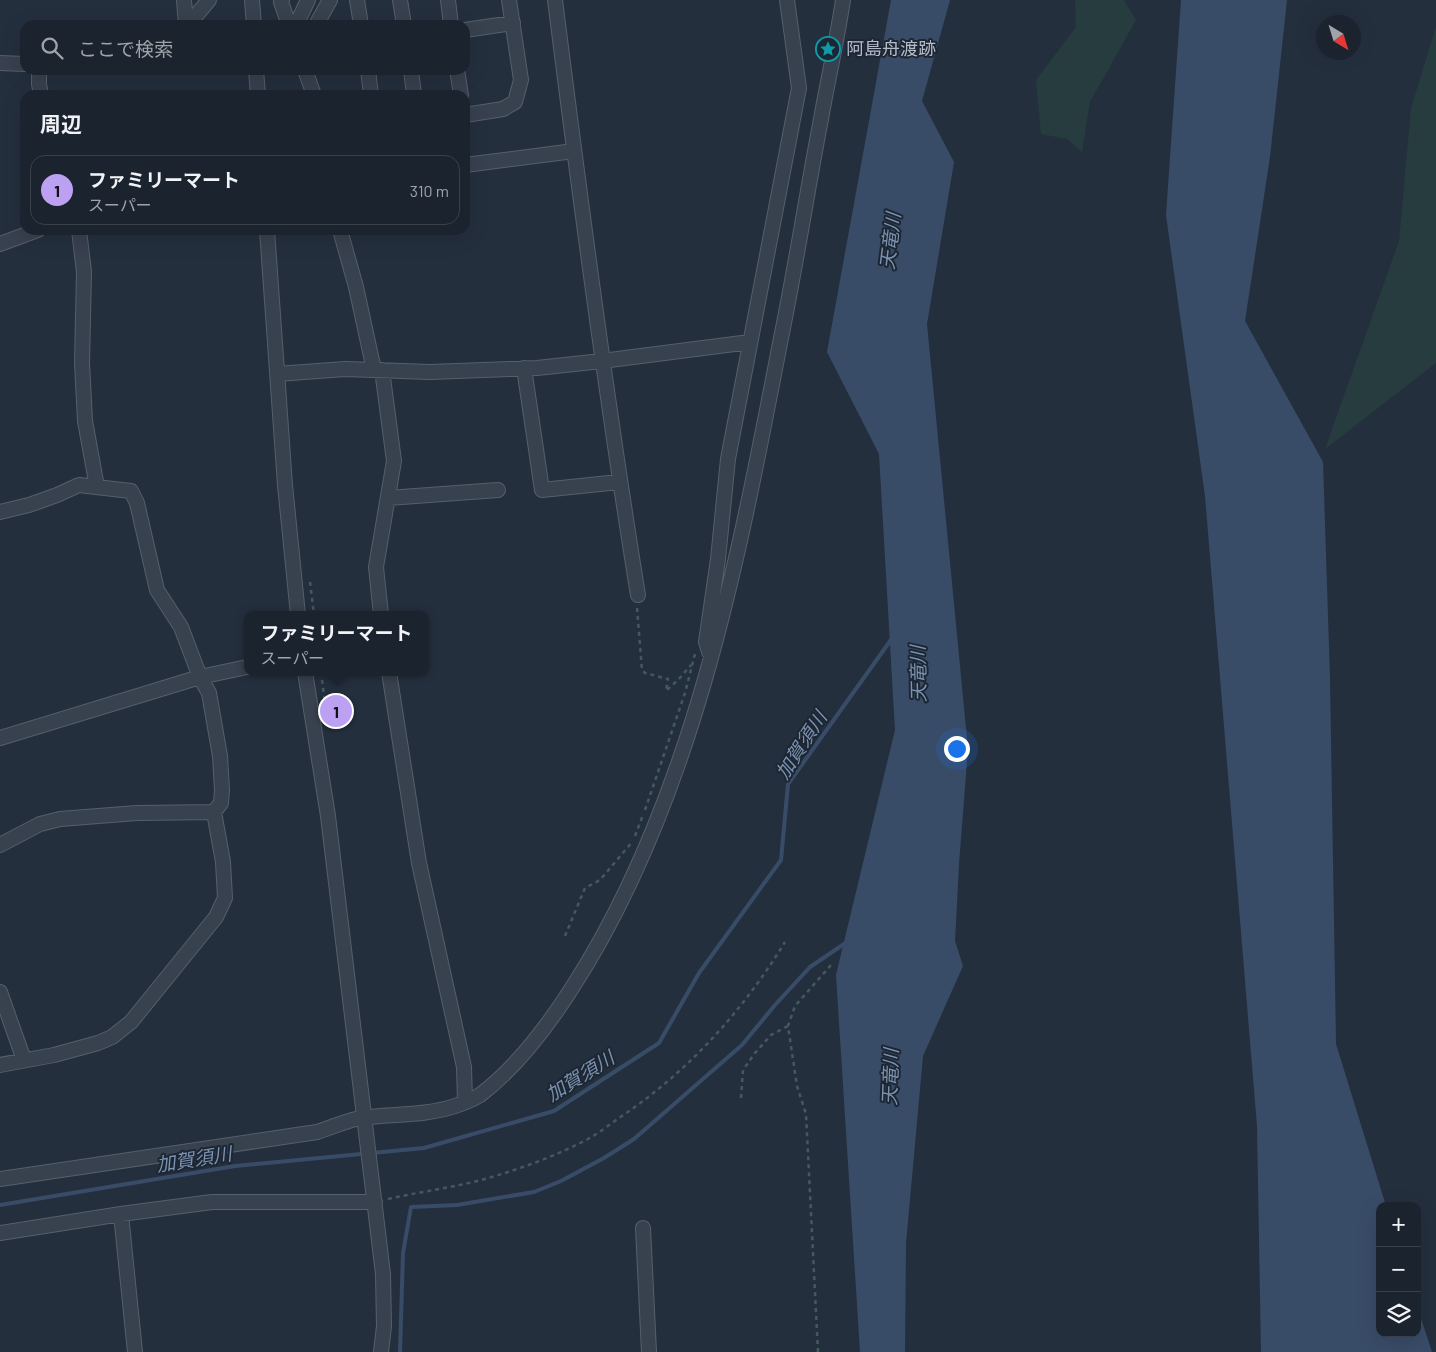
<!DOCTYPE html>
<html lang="ja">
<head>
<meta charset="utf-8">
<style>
  body { margin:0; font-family:Barlow,"Noto Sans JP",sans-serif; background:#282f3a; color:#f1f3f6 }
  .controls { position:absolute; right:15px; bottom:15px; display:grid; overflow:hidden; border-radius:10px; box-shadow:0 5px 20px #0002 }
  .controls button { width:45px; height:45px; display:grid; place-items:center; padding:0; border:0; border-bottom:1px solid #39404a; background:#1b232e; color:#f1f3f6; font:25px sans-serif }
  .compass { position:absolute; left:1316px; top:15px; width:45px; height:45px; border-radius:50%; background:#1b232e; box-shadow:0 5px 20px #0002; rotate:142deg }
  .you { position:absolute; left:956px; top:748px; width:18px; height:18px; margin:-12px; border:4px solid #fff; border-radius:50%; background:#1a73e8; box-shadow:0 0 0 8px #1a73e833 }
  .badge { display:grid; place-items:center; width:32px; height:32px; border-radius:50%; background:#bca0f2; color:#111; font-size:16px; font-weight:700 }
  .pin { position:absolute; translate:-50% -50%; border:2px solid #fff; box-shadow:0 1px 5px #0006 }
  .popup { position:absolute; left:244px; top:611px; width:185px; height:65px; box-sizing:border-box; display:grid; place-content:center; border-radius:10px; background:#1b232e; filter:drop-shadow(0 1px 4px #0005); font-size:16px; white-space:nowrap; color:#a0a4aa }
  .popup b { font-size:19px; color:#f1f3f6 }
  .popup::after { content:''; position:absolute; left:50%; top:100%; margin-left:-10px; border:10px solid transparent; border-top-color:#1b232e }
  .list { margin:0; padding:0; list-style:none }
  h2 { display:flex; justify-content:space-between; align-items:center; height:65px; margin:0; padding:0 20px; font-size:21px }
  h2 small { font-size:16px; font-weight:400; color:#a0a4aa }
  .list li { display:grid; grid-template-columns:32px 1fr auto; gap:15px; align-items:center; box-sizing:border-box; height:70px; margin:0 10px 10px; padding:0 10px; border:1px solid #39404a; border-radius:15px }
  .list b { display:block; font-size:19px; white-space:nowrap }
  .list p { margin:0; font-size:16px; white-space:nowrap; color:#a0a4aa }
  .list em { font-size:16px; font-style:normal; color:#a0a4aa }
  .icon { flex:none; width:28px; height:28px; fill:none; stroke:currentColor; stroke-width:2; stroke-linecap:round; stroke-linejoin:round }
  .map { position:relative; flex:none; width:1436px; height:1352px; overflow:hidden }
  .search { position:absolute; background:#1b232e; box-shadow:0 5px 20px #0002; left:20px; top:20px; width:450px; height:55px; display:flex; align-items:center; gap:12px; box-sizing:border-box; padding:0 18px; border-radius:15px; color:#a0a4aa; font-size:19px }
  .panel { position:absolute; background:#1b232e; box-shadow:0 5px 20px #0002; left:20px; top:90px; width:450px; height:145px; border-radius:15px }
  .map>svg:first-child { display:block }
  .green { fill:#263c3f }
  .water { fill:#394c67 }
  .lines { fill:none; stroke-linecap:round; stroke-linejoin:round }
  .stream { stroke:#394c67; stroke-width:4 }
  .minor-casing { stroke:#565f6c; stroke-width:16 }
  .path { stroke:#44595c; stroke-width:2.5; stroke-dasharray:4 4; stroke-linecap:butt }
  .minor { stroke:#38414e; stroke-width:14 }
  .labels { text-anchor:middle; stroke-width:4; stroke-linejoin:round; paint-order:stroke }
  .poi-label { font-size:18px; fill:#b4bcc9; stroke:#1d2633; text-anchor:start }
  .water-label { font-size:19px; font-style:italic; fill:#7c92b1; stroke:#1d2633 }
</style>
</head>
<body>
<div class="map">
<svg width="1436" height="1352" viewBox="0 0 1436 1352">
  <rect width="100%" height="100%" fill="#242f3e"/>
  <path class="green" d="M1075 0H1124L1136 20 1090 102 1082 152 1067 139 1041 134 1036 80 1076 27Z
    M1436 27V363L1325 449 1399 241 1411 108Z"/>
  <path class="water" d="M891 0H950L922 101 954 162 927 324 968 749 959 864 955 941 963 966 923 1056 906 1243 905 1352H860L836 975 895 730 879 454 827 352Z
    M1181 0H1287L1270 157 1245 321 1323 462 1330 679 1336 1044 1386 1206H1380V1333H1417V1306L1432 1352H1261L1257 1126 1205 496 1166 215Z"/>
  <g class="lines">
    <path class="stream" d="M0 1205 235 1166 424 1148 554 1111 659 1043 699 973 781 860 788 784 893 637
      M400 1352 403 1253 411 1207 457 1205 534 1192 561 1181 604 1158 634 1139 742 1045 775 1005 810 967 847 942"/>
    <defs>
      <path id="minor" d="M184 0 186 25
        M252 0 254 25
        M282 0 281 2 289 25
        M357 0 361 25
        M400 0 404 25
        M448 0 451 25
        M555 0C580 199 606 398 638 595
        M188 25 209 0
        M296 25 308 0
        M316 25 330 0
        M465 30 513 23
        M0 63 25 64
        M39 70V84L41 95
        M256 70 258 95
        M305 70 314 95
        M368 70 371 95
        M411 70 414 95
        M457 70 461 95
        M465 115 503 109 515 102 521 80 509 0
        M465 165 574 151
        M79 230 84 272 82 363 85 421 97 487
        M267 230 285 485 298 615
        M340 230 356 287 374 370
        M0 244 38 230
        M524 368 542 490 619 482
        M277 374 345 369 430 372 537 368 602 361 750 342
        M388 498 498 490
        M0 512 29 505 57 495 79 485 131 491 137 503 157 590 181 627 200 677 209 693 220 756 222 790 221 803 214 812 137 813 60 819 40 824 0 845
        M381 615 376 567 394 461 382 370
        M709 652 706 642 718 559 728 459 799 88 787 0
        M305 672 328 816 383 1274 384 1326 381 1352
        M389 672 419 863 464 1067 465 1102
        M0 738 200 677 247 667
        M0 992 24 1060
        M0 1065 54 1055 98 1043 112 1037 131 1022 216 917 225 898 223 862 214 812
        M0 1179 317 1132C330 1128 343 1122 356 1119 389 1113 422 1117 455 1106 464 1103 472 1100 480 1095 517 1067 547 1027 572 988 694 799 739 556 781 338 796 265 807 192 821 119 828 79 837 40 843 0
        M121 1214 135 1352
        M643 1228 649 1352
        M0 1233 121 1214 212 1202H375"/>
    </defs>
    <use href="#minor" class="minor-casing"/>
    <path class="path" d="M310 582 314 615
      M637 608 642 670 645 673 668 679 666 691 678 680 691 665
      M321 672 325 703
      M645 810 685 693 695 654
      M635 836 643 815
      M565 936 585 888 600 880 633 841
      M741 1098 743 1070 755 1053 771 1035 788 1026
      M388 1199C423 1191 458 1187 492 1177 525 1167 558 1155 588 1139 599 1133 609 1125 619 1118 688 1072 742 1012 785 942
      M818 1352 806 1114 797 1086 788 1026 795 1006 831 965"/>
    <use href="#minor" class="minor"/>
  </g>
  <defs>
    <symbol id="sight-ring" viewBox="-11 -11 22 22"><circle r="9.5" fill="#1d2633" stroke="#0f9aa8" stroke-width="1.5"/><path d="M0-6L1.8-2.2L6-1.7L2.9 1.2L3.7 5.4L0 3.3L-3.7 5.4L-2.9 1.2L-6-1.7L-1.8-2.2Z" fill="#0f9aa8"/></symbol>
  </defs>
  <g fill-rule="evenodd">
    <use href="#sight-ring" x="814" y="35" width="28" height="28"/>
  </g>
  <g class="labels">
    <g class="poi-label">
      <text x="846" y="55">阿島舟渡跡</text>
    </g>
    <g class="water-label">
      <text transform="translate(890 241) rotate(-83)" y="7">天竜川</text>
      <text transform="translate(918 674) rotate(-91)" y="7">天竜川</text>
      <text transform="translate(801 745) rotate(-57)" y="7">加賀須川</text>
      <text transform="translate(580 1076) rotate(-32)" y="7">加賀須川</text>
      <text transform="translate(890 1077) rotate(-88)" y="7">天竜川</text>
      <text transform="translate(194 1159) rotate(-9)" y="7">加賀須川</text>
    </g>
  </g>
</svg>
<div class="controls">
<button>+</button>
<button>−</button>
<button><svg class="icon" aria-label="layers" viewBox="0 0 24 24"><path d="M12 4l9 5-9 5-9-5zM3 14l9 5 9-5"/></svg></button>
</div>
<svg class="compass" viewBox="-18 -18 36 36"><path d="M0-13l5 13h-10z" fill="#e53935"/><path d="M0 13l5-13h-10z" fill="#a0a4aa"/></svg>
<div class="you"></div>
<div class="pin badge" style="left:336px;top:711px">1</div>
<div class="popup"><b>ファミリーマート</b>スーパー</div>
<div class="search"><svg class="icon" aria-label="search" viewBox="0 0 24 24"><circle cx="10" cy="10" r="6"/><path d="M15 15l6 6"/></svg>ここで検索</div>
<section class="panel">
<h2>周辺<small></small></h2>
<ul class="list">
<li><span class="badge">1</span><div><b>ファミリーマート</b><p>スーパー</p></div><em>310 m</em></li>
</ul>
</section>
</div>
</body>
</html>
